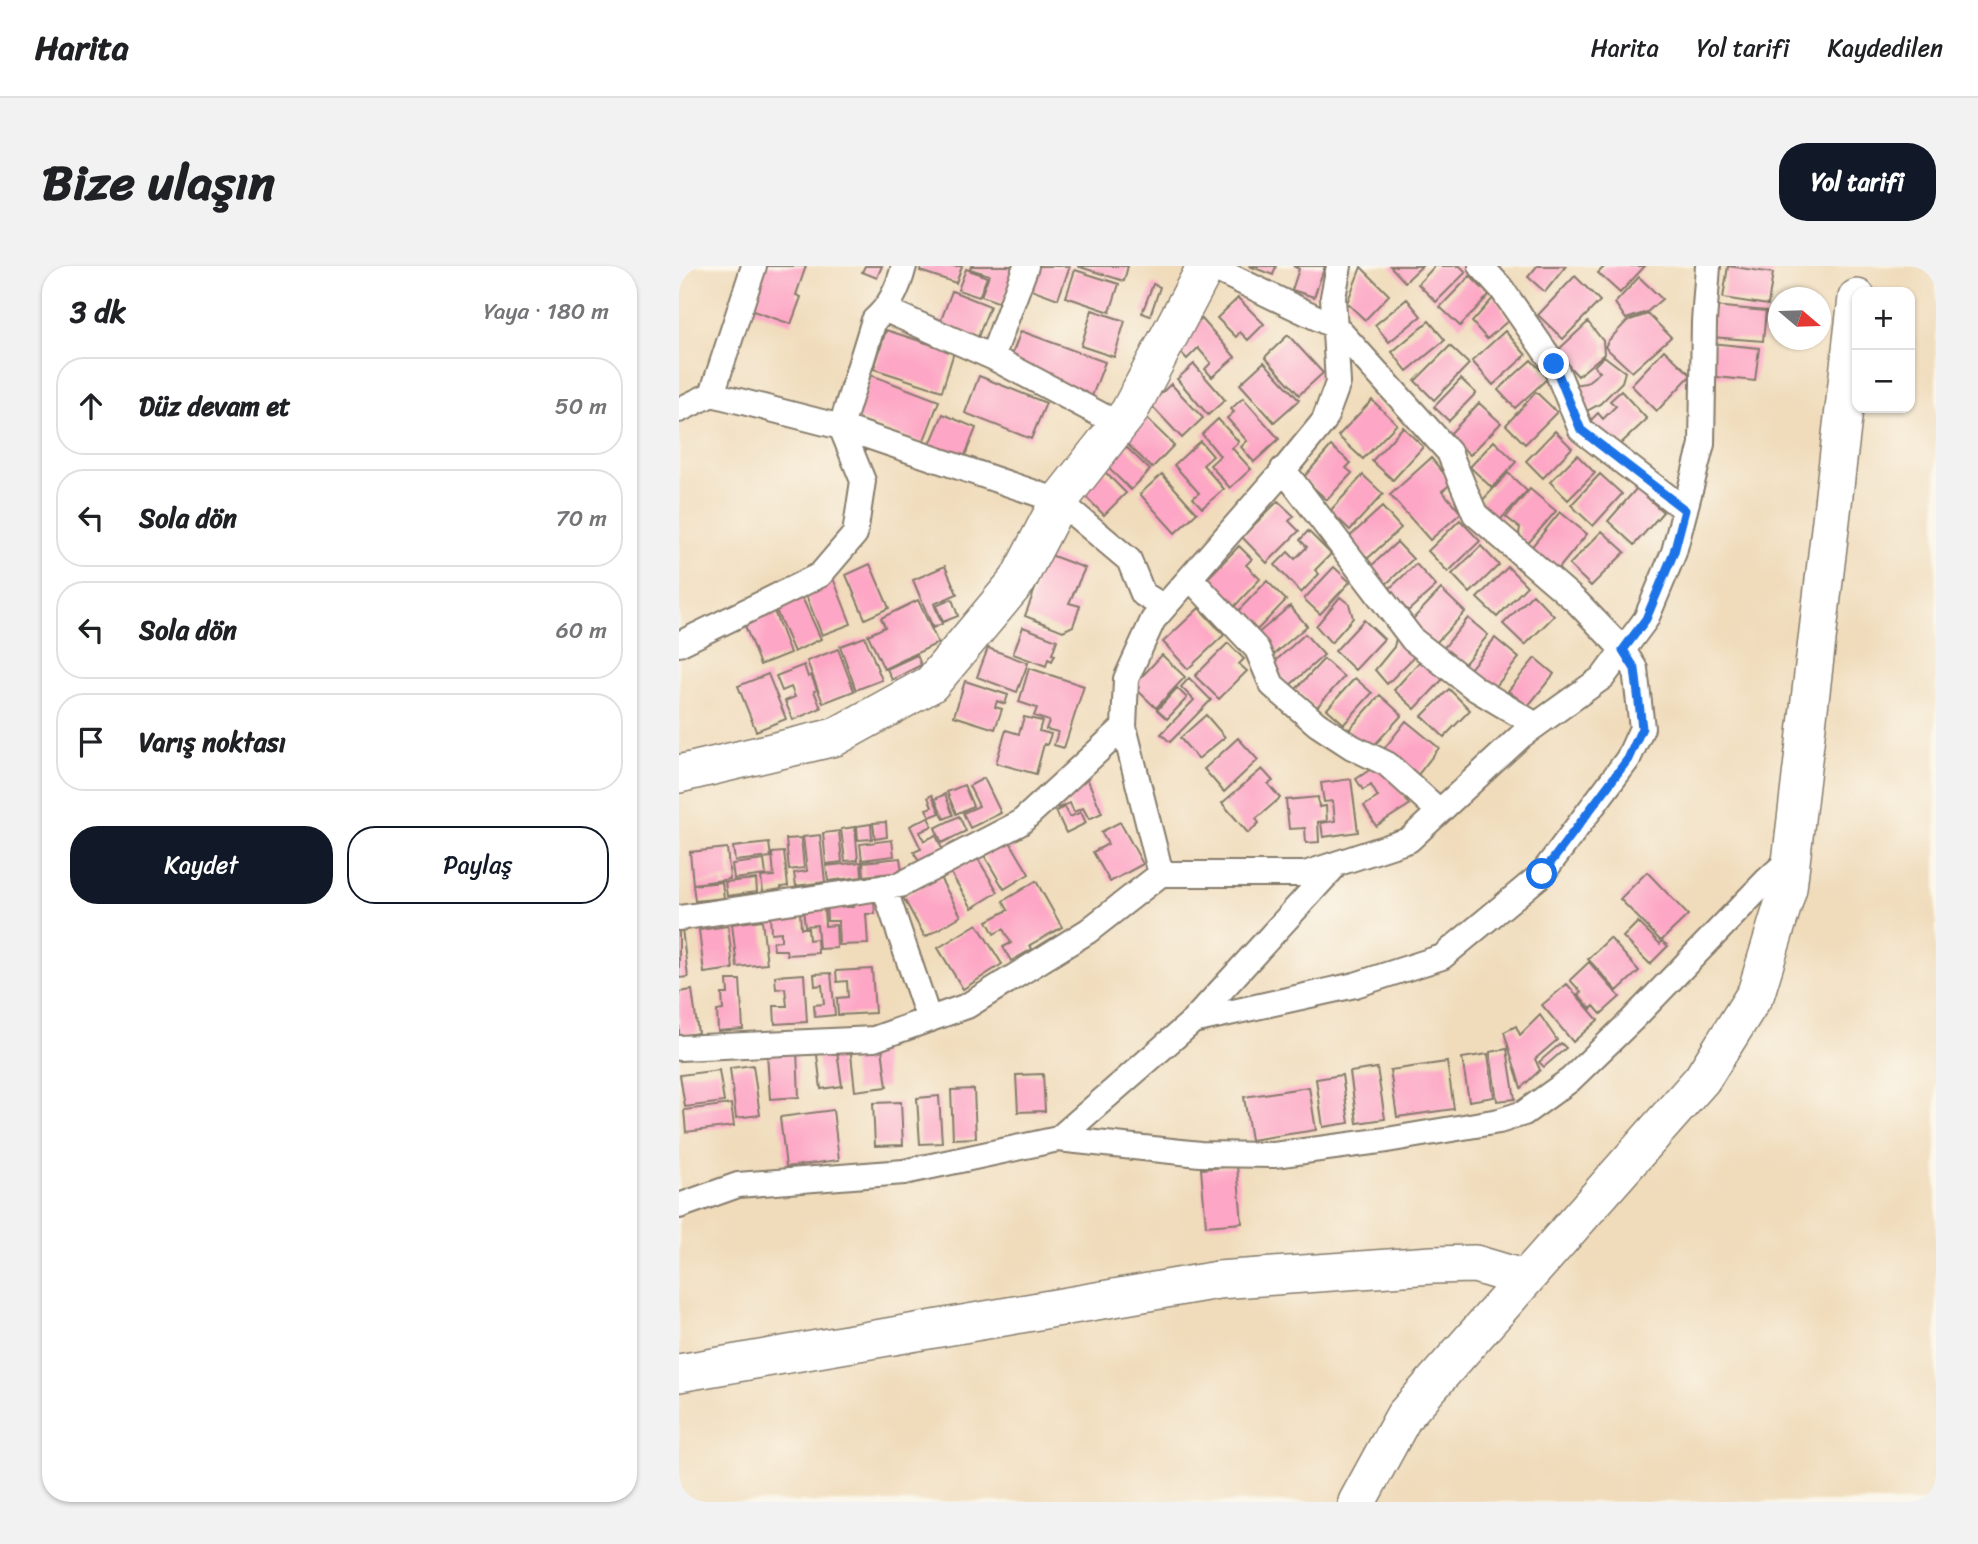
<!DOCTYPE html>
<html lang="tr">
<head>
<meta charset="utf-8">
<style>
  body { margin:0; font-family:Sriracha,sans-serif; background:#f2f2f2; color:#202124 }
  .controls { position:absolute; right:21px; top:21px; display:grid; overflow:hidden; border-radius:14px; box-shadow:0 2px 5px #0004 }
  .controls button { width:63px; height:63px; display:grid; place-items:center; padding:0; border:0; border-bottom:2px solid #e0e0e0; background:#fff; color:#202124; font:35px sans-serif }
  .compass { position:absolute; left:1089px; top:21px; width:63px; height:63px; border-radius:50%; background:#fff; box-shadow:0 2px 5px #0004; rotate:109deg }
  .stop { position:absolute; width:21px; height:21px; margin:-16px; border:5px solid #1a73e8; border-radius:50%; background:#fff }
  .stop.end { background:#1a73e8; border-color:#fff; box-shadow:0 2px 7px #0008 }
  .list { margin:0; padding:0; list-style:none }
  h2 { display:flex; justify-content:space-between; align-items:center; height:91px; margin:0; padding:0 28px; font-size:30px }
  h2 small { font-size:23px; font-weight:400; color:#757577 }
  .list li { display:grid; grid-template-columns:46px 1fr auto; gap:21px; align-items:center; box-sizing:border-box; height:98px; margin:0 14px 14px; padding:0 14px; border:2px solid #e0e0e0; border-radius:28px }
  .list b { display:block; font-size:26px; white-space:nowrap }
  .list em { font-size:23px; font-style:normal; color:#757577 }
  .actions { display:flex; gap:14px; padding:21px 28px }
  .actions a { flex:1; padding:16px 0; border:2px solid #111827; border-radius:28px; text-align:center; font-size:24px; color:#111827 }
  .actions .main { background:#111827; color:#fff }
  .icon { flex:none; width:38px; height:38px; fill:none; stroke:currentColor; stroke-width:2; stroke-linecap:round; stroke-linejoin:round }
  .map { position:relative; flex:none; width:1257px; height:1236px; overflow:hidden; border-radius:28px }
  header { display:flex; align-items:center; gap:42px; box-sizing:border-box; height:98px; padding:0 35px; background:#fff; border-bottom:2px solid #e0e0e0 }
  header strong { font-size:33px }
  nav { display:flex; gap:38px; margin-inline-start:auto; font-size:24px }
  .intro { display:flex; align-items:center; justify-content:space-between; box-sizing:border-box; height:168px; padding:0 42px }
  h1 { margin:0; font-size:49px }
  .button { padding:18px 32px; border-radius:28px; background:#111827; color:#fff; font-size:24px; font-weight:700 }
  main { display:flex; gap:42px; padding:0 42px }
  aside { flex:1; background:#fff; border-radius:28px; box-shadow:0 2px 5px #0004 }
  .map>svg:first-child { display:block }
  .building { fill:#fda6c5 }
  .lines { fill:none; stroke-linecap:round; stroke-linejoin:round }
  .street-casing { stroke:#867c6c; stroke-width:28 }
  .secondary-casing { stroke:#867c6c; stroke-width:40 }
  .street { stroke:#fff; stroke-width:24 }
  .secondary { stroke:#fff; stroke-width:37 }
  .route { stroke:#1a73e8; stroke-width:9 }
</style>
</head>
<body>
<header>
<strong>Harita</strong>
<nav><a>Harita</a><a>Yol tarifi</a><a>Kaydedilen</a></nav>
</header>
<div class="intro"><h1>Bize ulaşın</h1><a class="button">Yol tarifi</a></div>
<main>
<aside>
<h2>3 dk<small>Yaya · 180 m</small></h2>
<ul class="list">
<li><svg class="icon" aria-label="ahead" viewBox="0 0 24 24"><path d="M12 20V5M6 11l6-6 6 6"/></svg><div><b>Düz devam et</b></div><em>50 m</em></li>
<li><svg class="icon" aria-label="left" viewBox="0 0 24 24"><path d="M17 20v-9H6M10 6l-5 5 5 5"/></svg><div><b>Sola dön</b></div><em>70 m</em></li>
<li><svg class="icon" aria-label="left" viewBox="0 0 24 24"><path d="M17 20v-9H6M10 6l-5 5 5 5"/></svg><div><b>Sola dön</b></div><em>60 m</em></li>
<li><svg class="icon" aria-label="arrive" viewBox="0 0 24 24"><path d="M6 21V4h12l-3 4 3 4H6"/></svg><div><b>Varış noktası</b></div></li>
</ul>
<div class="actions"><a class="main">Kaydet</a><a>Paylaş</a></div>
</aside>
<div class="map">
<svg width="1257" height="1236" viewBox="0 0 1257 1236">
  <rect width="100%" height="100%" fill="#fbf7ec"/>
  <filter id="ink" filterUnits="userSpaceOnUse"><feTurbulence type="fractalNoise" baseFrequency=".0143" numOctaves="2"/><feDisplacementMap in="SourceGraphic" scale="14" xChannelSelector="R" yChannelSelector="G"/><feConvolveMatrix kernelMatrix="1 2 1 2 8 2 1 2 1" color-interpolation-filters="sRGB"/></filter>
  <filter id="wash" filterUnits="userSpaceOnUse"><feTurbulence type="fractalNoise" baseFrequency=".00686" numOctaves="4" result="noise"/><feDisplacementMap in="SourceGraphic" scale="28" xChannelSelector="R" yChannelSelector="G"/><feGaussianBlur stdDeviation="1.57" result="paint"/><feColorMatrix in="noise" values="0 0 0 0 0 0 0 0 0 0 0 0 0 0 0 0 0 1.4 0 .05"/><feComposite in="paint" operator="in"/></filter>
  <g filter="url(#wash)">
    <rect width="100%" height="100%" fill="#f0dcbb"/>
    <g id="blocks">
      <path class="building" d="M83 0H127L117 29 122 31 112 58 68 43Z
        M186 0H203L198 12 183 6Z
        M242 0H283L277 17 241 5Z
        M292 0H337L324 38 302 30 310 9 291 3Z
        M351 0H391L379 33 344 20Z
        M398 0H449L445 15Z
        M570 0H597L594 9Z
        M614 0H646L635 31 613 24 620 3Z
        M711 0H743L726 16Z
        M756 0H781L787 6 757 36 739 18Z
        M858 0H887L866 26 849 11Z
        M926 0H966L941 27 919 7Z
        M1049 0 1094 7 1089 39 1044 32Z
        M682 1 710 29 686 54 668 37Z
        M287 3 308 11 300 31 279 24Z
        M396 4 440 18 431 46 387 31Z
        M791 10 810 29 781 60 761 41Z
        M896 10 921 35 884 73 859 49Z
        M960 11 983 33 968 46 947 53 936 37Z
        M474 18 481 21 471 50 463 47Z
        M273 25 311 40 297 76 259 62Z
        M816 30 830 54 808 73 793 56Z
        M559 32 585 58 569 74 561 66 557 71 538 52Z
        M728 33 742 50 710 76 696 59Z
        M1034 40 1087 45 1084 75 1032 71Z
        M413 44 446 55 435 91 402 80Z
        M969 48 992 71 953 106 926 81 929 75 948 55Z
        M523 53 556 91 533 111 526 103 532 97 519 82 508 93 494 78Z
        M750 55 766 74 728 105 713 86Z
        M909 56 924 75 925 88 899 110 877 86Z
        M207 64 275 86 263 125 195 103Z
        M342 65 426 96 410 138 326 107Z
        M826 65 847 89 814 119 793 95Z
        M609 69 644 107 620 129 586 91Z
        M1032 77 1080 82 1076 115 1028 110Z
        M771 80 790 98 755 134 736 115Z
        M985 84 1012 109 978 145 952 119Z
        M925 90 946 106 943 116 921 138 908 145 894 119 907 117 921 106 915 100Z
        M852 94 869 112 836 142 819 124Z
        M585 96 620 134 595 156 561 118Z
        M515 98 546 134 529 149 498 113Z
        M192 109 260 135 244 177 176 152Z
        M300 110 367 137 352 173 286 147Z
        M782 113 797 127 770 155 755 141Z
        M492 118 524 152 503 172 471 138Z
        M942 125 968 153 936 183 910 156 919 147 924 153 937 140 931 135Z
        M857 126 878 146 846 178 827 159Z
        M564 132 600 173 575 196 562 181 568 175 548 152 555 146 552 143Z
        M693 134 718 158 684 193 659 170Z
        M800 137 822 157 791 189 770 169Z
        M264 148 297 162 283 197 249 183Z
        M464 149 495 179 473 202 442 172Z
        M539 153 560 176 553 182 572 203 551 222 531 199 541 190 523 168Z
        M724 161 744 181 714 214 693 195Z
        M876 165 893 182 864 212 847 195Z
        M440 174 471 204 452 224 421 194Z
        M521 175 534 190 524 199 545 223 523 242 514 232 520 227 495 199Z
        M815 175 837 196 813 222 791 201Z
        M652 180 672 197 667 202 673 207 648 234 624 212Z
        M898 189 916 207 889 234 871 216Z
        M752 192 773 217 763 225 782 247 751 274 711 229Z
        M422 202 447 227 425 249 400 224Z
        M829 207 848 225 819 256 800 238Z
        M483 208 518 247 496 267 461 228Z
        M921 208 943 228 914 260 892 239Z
        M684 209 704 228 671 264 651 245Z
        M958 222 984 246 955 279 929 255Z
        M851 223 877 245 845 282 840 268 841 262 827 251Z
        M599 235 615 250 610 255 620 265 588 297 563 271Z
        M703 241 722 262 688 293 669 272Z
        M881 246 908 268 877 306 850 284Z
        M781 254 801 275 769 306 749 285Z
        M629 265 652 288 636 304 640 308 622 327 596 299 609 286 616 293 628 281 621 274Z
        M923 265 946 286 912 320 890 299Z
        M718 276 734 293 705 320 689 303Z
        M560 280 573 293 567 299 581 313 553 343 525 316Z
        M802 280 820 299 791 327 773 308Z
        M366 287 406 302 390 337 401 340 394 360 384 365 346 350 357 320 353 319Z
        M191 298 210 342 186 353 167 309Z
        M737 298 757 320 729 345 709 324Z
        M266 300 278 328 255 338 263 358 254 362 234 314Z
        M655 301 671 316 641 348 625 333Z
        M829 301 848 320 818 351 798 332Z
        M154 312 172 358 143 369 125 324Z
        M588 315 607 334 578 364 559 345Z
        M762 323 786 346 756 378 743 368 732 355Z
        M854 328 875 350 846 379 824 358Z
        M122 329 142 373 115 386 96 342Z
        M661 331 670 338 674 352 652 377 637 360Z
        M273 333 279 350 264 356 257 340Z
        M239 334 259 377 205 403 189 369 206 361 202 352Z
        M611 340 628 360 594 389 577 369Z
        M520 342 545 369 509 403 484 376Z
        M95 345 111 387 81 399 65 357Z
        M789 352 809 369 783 401 763 384Z
        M685 354 705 373 676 404 656 385Z
        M344 361 378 374 373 388 376 389 373 395 369 393 367 400 334 388Z
        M626 368 645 389 610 420 592 399Z
        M718 368 736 390 708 418 696 404 715 381Z
        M186 371 203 414 177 424 161 380Z
        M816 372 840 392 814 424 790 404Z
        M549 377 565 393 560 398 568 405 540 433 516 410Z
        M309 382 349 397 338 426 298 411Z
        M159 383 175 425 144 437 128 395Z
        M238 389 242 399 213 414 208 403Z
        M483 389 506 411 477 442 454 420Z
        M856 392 875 408 849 440 829 425Z
        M645 393 665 411 637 442 617 423Z
        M743 393 764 413 736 443 715 424Z
        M125 399 129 411 132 409 138 424 135 425 142 442 114 454 106 435 116 431 112 421 103 425 97 410Z
        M350 402 405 420 385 482 375 479 379 466 367 463 370 455 355 450 358 442 340 436Z
        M89 408 107 453 77 465 59 420Z
        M510 412 532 434 491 476 482 468 515 434 502 421Z
        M676 412 693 427 665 458 648 443Z
        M286 415 329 429 326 438 318 435 316 441 323 443 316 463 275 450Z
        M498 422 508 432 488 453 478 444Z
        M770 423 791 444 765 471 743 450Z
        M701 429 723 449 689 486 668 466Z
        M527 449 546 471 519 493 501 472Z
        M345 451 363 455 360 465 372 468 368 479 365 478 357 508 317 497 327 464 340 468Z
        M727 455 760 482 734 515 701 488Z
        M559 472 579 494 545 526 525 503Z
        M703 496 730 539 697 560 685 540 699 531 692 519 684 524 677 513Z
        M583 503 594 515 589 518 601 532 577 553 580 557 569 567 543 537Z
        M305 512 322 547 291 562 284 547 300 540 290 520Z
        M408 512 423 547 410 553 404 542 395 546 391 537 379 542 373 528Z
        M672 513 679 566 644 571 642 557 656 555 654 535 645 536 642 517Z
        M285 519 294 540 277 548 268 526Z
        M266 528 274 549 265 553 256 533Z
        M253 529 261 547 251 551 247 543 253 541 249 531Z
        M639 531 640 541 647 540 648 555 639 556 640 576 627 577 626 562 610 563 607 534Z
        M386 541 391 551 402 546 407 557 387 567 377 545Z
        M280 550 287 565 263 577 256 562Z
        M249 551 253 560 241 566 245 575 257 569 264 585 240 596 235 586 242 583 231 560Z
        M207 556 208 571 196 573 194 557Z
        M441 556 464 598 431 616 414 586 429 578 422 566Z
        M192 558 193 573 179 574 178 560Z
        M176 561 179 594 166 595 162 563Z
        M160 565 163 596 147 598 144 567Z
        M141 569 146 616 117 620 115 607 128 605 124 571Z
        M327 569 350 608 325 623 302 584Z
        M122 572 125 602 110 604 107 573Z
        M213 574 215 590 183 594 181 578Z
        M90 577 92 591 56 595 54 581Z
        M48 582 51 613 14 618 11 586Z
        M105 586 109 620 102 621V623L84 626 82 611 95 610 93 587Z
        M296 588 319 626 293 642 270 604Z
        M221 592 223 606 185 610 184 596Z
        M85 594 87 609 55 613 53 598Z
        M182 596 183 611 149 615 147 600Z
        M968 606 1009 649 982 675 941 633Z
        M260 610 282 650 246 671 224 631Z
        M77 613 78 626 48 630 46 616Z
        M357 615 383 661 351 679 353 683 332 695 324 681 332 677 324 663 315 668 308 655 329 644 324 635Z
        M43 616 45 632 16 635 14 619Z
        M195 634 196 648H187L189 678 160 679 159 655H148L147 639 166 638 167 641H174V635Z
        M145 641 146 660 157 659 158 682 140 683 138 659 126 660 124 642Z
        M121 646 122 662H129L130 674 138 673 139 687 108 689 107 684H95L94 676 102 675V666L92 667 91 648Z
        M83 654 88 698 58 701 53 658Z
        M959 656 981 678 983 675 989 680 971 698 944 671Z
        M298 658 323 698 284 723 259 682Z
        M49 660 54 703 25 707 20 664Z
        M3 663 9 711 0 712V664Z
        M931 672 960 705 938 725 909 693Z
        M910 696 941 731 922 748 915 740 912 743 899 728 902 726 891 714Z
        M193 703 196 747 159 749 158 732 169 731 168 715 158 716 157 705Z
        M152 707 156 749 136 751 135 739 145 738 143 719 136 720 135 708Z
        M125 708 128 756 96 758 95 740H108L106 722 97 723 96 710Z
        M48 714H61L64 763 39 765 38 745 44 744 43 728H49Z
        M888 718 919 754 894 776 863 739Z
        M13 724 19 767 0 770V726Z
        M861 749 878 774 856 793 861 804 842 822 825 766 837 760 841 769Z
        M202 775 208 821 176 825 171 779Z
        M882 777 887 782 865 801 860 796Z
        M157 778 163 820 142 823 137 780Z
        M828 783 836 833 818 835 811 786Z
        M118 785 120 831 91 833 88 787Z
        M809 788 815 831 790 835 783 792Z
        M768 796 775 843 718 851 711 804Z
        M74 799 81 849 57 852 51 802Z
        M698 802 706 853 678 857 671 806Z
        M40 804 45 836 6 841 1 809Z
        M364 808 366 845 339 846 337 809Z
        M663 809 670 857 644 861 637 813Z
        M630 821 637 864 572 874 565 831Z
        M295 823 297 872 274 873 272 824Z
        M260 830 263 877 241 878 238 832Z
        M222 836 224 879 196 880 194 837Z
        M52 838 55 860 7 866 5 844Z
        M154 844 160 894 107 901 101 851Z
        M558 900 563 957 527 960 522 903Z"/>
    </g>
  </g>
  <g filter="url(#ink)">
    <use href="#blocks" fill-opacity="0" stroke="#867c6c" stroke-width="2"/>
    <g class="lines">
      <defs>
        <path id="street" d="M75 0 33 128 162 161 195 54C211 41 220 20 225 0
          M802 0 822 22 875 98 902 164 1006 244
          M207 44 313 91 441 159
          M313 91 347 0
          M0 144 33 128
          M162 161 380 235 450 294 464 328 485 341
          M604 203 734 374 797 423 857 459
          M511 312 578 383 593 419 638 458 673 481 708 498 760 545
          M0 378 141 309 176 268 184 215 162 161
          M482 608 445 461 447 413 474 354 599 211 645 155 659 117 654 31 660 0
          M205 621 250 754
          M0 652 221 619 341 557 445 461
          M514 755 655 601
          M0 782 195 773 288 740 409 665 482 608H626L730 574 842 470 924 411 967 353 995 286 1023 178 1025 56 1029 0
          M379 873 514 755 676 719 763 691 863 608 949 493 963 462 956 403 944 384 898 336 796 248 770 186 657 61 530 0
          M0 940 59 919 225 906 379 873 521 888 595 889 708 874 820 855 845 847 891 814 953 754 1088 614 1112 592"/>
        <path id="secondary" d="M0 508 156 471 252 418 339 314 380 235 450 146 527 0
          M0 1107 539 1014 753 999 796 998 846 1013
          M678 1236 725 1150 1023 813 1077 727 1109 622 1178 32"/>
      </defs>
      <use href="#street" class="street-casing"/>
      <use href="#secondary" class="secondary-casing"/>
      <use href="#street" class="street"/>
      <use href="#secondary" class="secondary"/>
    </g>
  </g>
  <g class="lines" filter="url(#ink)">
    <path class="route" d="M863 608 949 493 963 462 956 403 944 384 967 353 995 286 1006 244 902 164 875 98"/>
  </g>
</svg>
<div class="controls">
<button>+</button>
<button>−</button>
</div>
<svg class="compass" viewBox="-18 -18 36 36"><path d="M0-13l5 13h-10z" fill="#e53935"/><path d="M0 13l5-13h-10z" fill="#757577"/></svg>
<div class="stop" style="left:863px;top:608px"></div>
<div class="stop end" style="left:875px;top:98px"></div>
</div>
</main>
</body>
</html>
